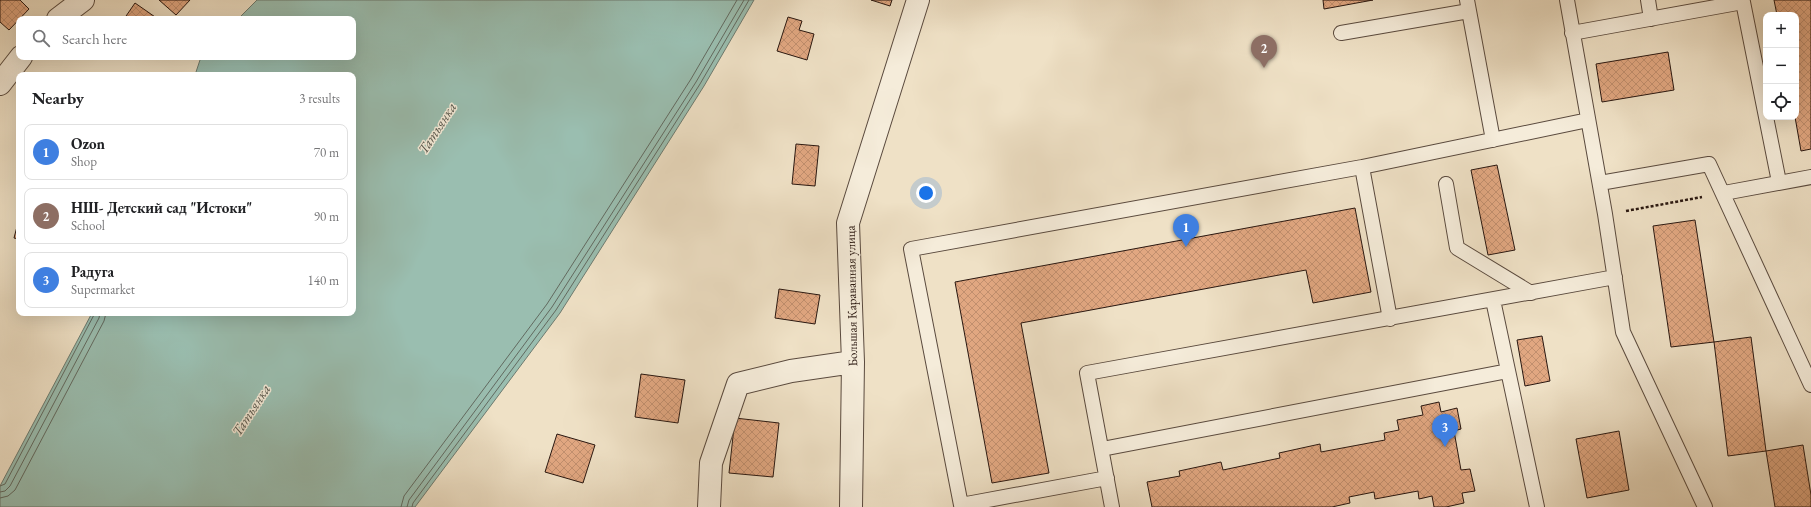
<!DOCTYPE html>
<html lang="en">
<head>
<meta charset="utf-8">
<style>
  body { margin:0; font-family:"EB Garamond",serif; background:#f6f6f6; color:#202124 }
  .controls { position:absolute; right:12px; top:12px; display:grid; overflow:hidden; border-radius:8px; box-shadow:0 4px 16px #0002 }
  .controls button { width:36px; height:36px; display:grid; place-items:center; padding:0; border:0; border-bottom:1px solid #e0e0e0; background:#fff; color:#202124; font:20px sans-serif }
  .you { position:absolute; left:926px; top:193px; width:14px; height:14px; margin:-10px; border:3px solid #fff; border-radius:50%; background:#1a73e8; box-shadow:0 0 0 6px #1a73e833 }
  .badge { display:grid; place-items:center; width:26px; height:26px; border-radius:50%; background:#d93025; color:#fff; font-size:13px; font-weight:700 }
  .pin { position:absolute; translate:-50% -33px; filter:drop-shadow(0 1px 2px #0008) }
  .pin::after { content:''; position:absolute; top:21px; width:14px; height:12px; background:inherit; clip-path:polygon(0 0,100% 0,50% 100%) }
  .list { margin:0; padding:0; list-style:none }
  h2 { display:flex; justify-content:space-between; align-items:center; height:52px; margin:0; padding:0 16px; font-size:17px }
  h2 small { font-size:13px; font-weight:400; color:#757577 }
  .list li { display:grid; grid-template-columns:26px 1fr auto; gap:12px; align-items:center; box-sizing:border-box; height:56px; margin:0 8px 8px; padding:0 8px; border:1px solid #e0e0e0; border-radius:8px }
  .list b { display:block; font-size:15px; white-space:nowrap }
  .list p { margin:0; font-size:13px; white-space:nowrap; color:#757577 }
  .list em { font-size:13px; font-style:normal; color:#757577 }
  .icon { flex:none; width:22px; height:22px; fill:none; stroke:currentColor; stroke-width:2; stroke-linecap:round; stroke-linejoin:round }
  .map { position:relative; flex:none; width:1811px; height:507px; overflow:hidden }
  .search { position:absolute; background:#fff; box-shadow:0 4px 16px #0002; left:16px; top:16px; width:340px; height:44px; display:flex; align-items:center; gap:10px; box-sizing:border-box; padding:0 14px; border-radius:8px; color:#757577; font-size:15px }
  .panel { position:absolute; background:#fff; box-shadow:0 4px 16px #0002; left:16px; top:72px; width:340px; height:244px; border-radius:8px }
  .map>svg:first-child { display:block }
  .water { fill:#9abeb0; stroke:#6d7b70 }
  .lines { fill:none; stroke-linecap:round; stroke-linejoin:round }
  .shore { stroke:#626a60; stroke-width:1 }
  .building { fill:url(#building-cross-hatch); stroke:#291710 }
  .lane-casing { stroke:#5a4a3e; stroke-width:16 }
  .street-casing { stroke:#5a4a3e; stroke-width:24 }
  .path { stroke:#291710; stroke-width:2.5; stroke-dasharray:3 2; stroke-linecap:butt }
  .lane { stroke:#f5ecda; stroke-width:14 }
  .street { stroke:#f5ecda; stroke-width:22 }
  .labels { text-anchor:middle; stroke-width:3; stroke-linejoin:round; paint-order:stroke }
  .street-label { font-size:13px; fill:#291710; stroke:#f5ecda }
  .water-label { font-size:14px; font-style:italic; fill:#515148; stroke:#f5ecda }
</style>
</head>
<body>
<div class="map">
<svg width="1811" height="507" viewBox="0 0 1811 507">
  <defs>
    <pattern id="building-cross-hatch" width="8" height="8" patternUnits="userSpaceOnUse"><rect width="8" height="8" fill="#e1a781"/><path d="M0 0l8 8M0 8l8-8" fill="none" stroke="#c18f6e"/></pattern>
  </defs>
  <rect width="100%" height="100%" fill="#efe1c6"/>
  <filter id="stains"><feTurbulence type="fractalNoise" baseFrequency=".005" numOctaves="4"/><feColorMatrix values="0 0 0 0 .2 0 0 0 0 .09 0 0 0 0 .02 0 0 0 .5 -.17"/></filter>
  <radialGradient id="worn" r=".72"><stop offset=".6" stop-color="#630" stop-opacity="0"/><stop offset="1" stop-color="#630" stop-opacity=".3"/></radialGradient>
  <path class="water" d="M257 0H754L704 86 560 313 415 507H0V486L92 313H353V75H195L201 57H353V19H238Z"/>
  <g class="lines">
    <path class="shore" d="M0 486 5 484 95 313
      M0 492 5 491 10 486 99 318 100 313
      M0 498 8 496 15 490 104 321 106 313
      M401 507 404 496 547 304 691 79 737 0
      M407 507 409 500 552 307 696 82 744 0
      M412 507 413 503 556 310 700 84 749 0"/>
  </g>
  <path class="building" d="M0 0H20L29 9 9 30 0 22Z
    M159 0H190L176 15Z
    M871 0H892L890 6Z
    M1323 0H1373L1324 9Z
    M1774 0H1811V149L1801 151 1795 117 1796 15H1777Z
    M135 3 158 19H124Z
    M788 17 802 21 799 30 814 34 807 60 777 51Z
    M1668 52 1674 90 1602 102 1596 64Z
    M796 144 819 146 815 186 792 184Z
    M1497 165 1515 250 1488 255 1471 170Z
    M1355 208 1371 292 1313 303 1306 270 1021 323 1049 473 992 483 955 282Z
    M19 219V239L14 238Z
    M1695 220 1714 342 1671 347 1653 226Z
    M779 289 820 295 815 324 775 318Z
    M1542 336 1550 381 1525 386 1517 340Z
    M1751 337 1766 451 1728 456 1714 342Z
    M641 374 685 380 678 423 635 417Z
    M1439 402 1441 412 1457 408 1461 429 1454 431 1461 470 1470 469 1475 491 1462 493 1464 503 1446 507H1434L1432 496 1419 499 1418 491 1375 499 1374 492 1349 497 1350 503 1332 507H1152L1147 482 1180 476 1179 471 1221 462 1223 470 1280 458 1279 453 1320 444 1321 452 1385 440 1384 433 1399 430 1397 420 1423 415 1421 406Z
    M735 418 779 423 773 477 729 473Z
    M1619 431 1629 490 1587 498 1576 439Z
    M557 434 595 445 583 483 545 472Z
    M1803 445 1811 495V507H1775L1766 451Z"/>
  <g class="lines">
    <defs>
      <path id="lane" d="M1467 0 1493 140
        M1567 0 1605 214 1623 332 1705 507
        M1648 0 1651 19
        M1341 33 1469 11
        M1572 33 1743 2 1779 182
        M1362 167 1390 319
        M1600 183 1709 164 1811 385
        M1446 184 1457 248 1531 293
        M1724 193 1811 177
        M1493 300 1537 507
        M1102 449 1508 371
        M1107 478 961 505 911 249 1362 167 1588 120
        M1112 507 1087 373 1615 277"/>
      <path id="street" d="M58 19 83 0
        M0 84 21 57
        M709 507 711 463 738 384 791 371 853 362
        M851 507 853 362 848 223 918 0"/>
    </defs>
    <use href="#lane" class="lane-casing"/>
    <use href="#street" class="street-casing"/>
    <path class="path" d="M1626 211 1702 197"/>
    <use href="#lane" class="lane"/>
    <use href="#street" class="street"/>
  </g>
  <g class="labels">
    <g class="street-label">
      <text transform="translate(851 296) rotate(-91)" y="5">Большая Караванная улица</text>
    </g>
    <g class="water-label">
      <text transform="translate(437 128) rotate(-57)" y="5">Татьянка</text>
      <text transform="translate(251 410) rotate(-57)" y="5">Татьянка</text>
    </g>
  </g>
  <rect width="100%" height="100%" filter="url(#stains)"/>
  <rect width="100%" height="100%" fill="url(#worn)"/>
</svg>
<div class="controls">
<button>+</button>
<button>−</button>
<button><svg class="icon" aria-label="locate" viewBox="0 0 24 24"><circle cx="12" cy="12" r="6"/><path d="M12 2v4M12 18v4M2 12h4M18 12h4"/></svg></button>
</div>
<div class="you"></div>
<div class="pin badge" style="left:1186px;top:247px;background:#3f7fe0">1</div>
<div class="pin badge" style="left:1264px;top:68px;background:#8d6e63">2</div>
<div class="pin badge" style="left:1445px;top:447px;background:#3f7fe0">3</div>
<div class="search"><svg class="icon" aria-label="search" viewBox="0 0 24 24"><circle cx="10" cy="10" r="6"/><path d="M15 15l6 6"/></svg>Search here</div>
<section class="panel">
<h2>Nearby<small>3 results</small></h2>
<ul class="list">
<li><span class="badge" style="background:#3f7fe0">1</span><div><b>Ozon</b><p>Shop</p></div><em>70 m</em></li>
<li><span class="badge" style="background:#8d6e63">2</span><div><b>НШ- Детский сад &quot;Истоки&quot;</b><p>School</p></div><em>90 m</em></li>
<li><span class="badge" style="background:#3f7fe0">3</span><div><b>Радуга</b><p>Supermarket</p></div><em>140 m</em></li>
</ul>
</section>
</div>
</body>
</html>
